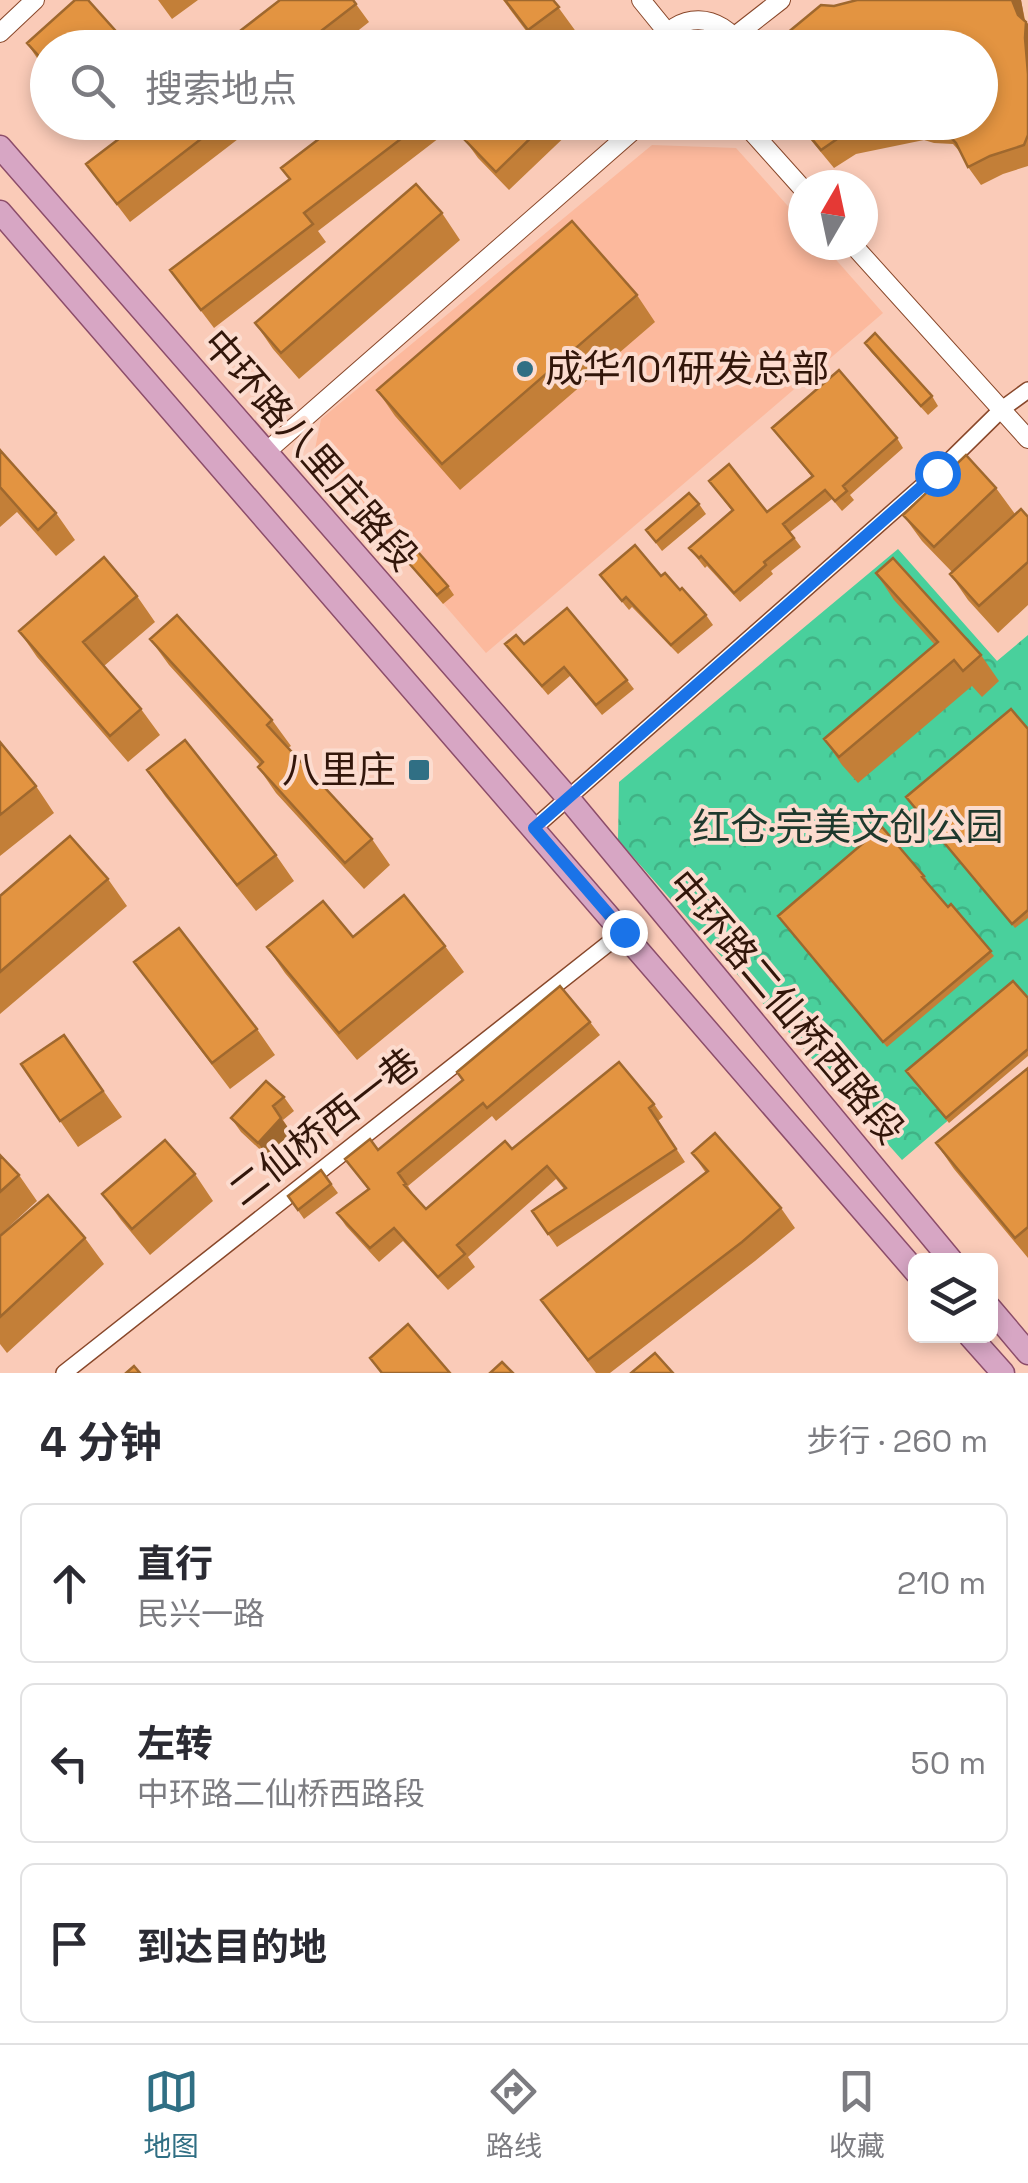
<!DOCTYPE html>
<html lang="zh">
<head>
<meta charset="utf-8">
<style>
  body { margin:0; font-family:"Space Grotesk","Noto Sans SC",sans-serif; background:#f7f7f7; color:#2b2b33 }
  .controls { position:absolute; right:30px; bottom:30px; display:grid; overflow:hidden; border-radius:15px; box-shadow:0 5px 15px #0003 }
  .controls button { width:90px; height:90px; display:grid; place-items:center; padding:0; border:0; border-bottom:2px solid #e1e1e2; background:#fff; color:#2b2b33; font:50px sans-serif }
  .compass { position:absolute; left:788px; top:170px; width:90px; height:90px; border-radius:50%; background:#fff; box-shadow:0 5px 15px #0003; rotate:9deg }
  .stop { position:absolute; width:30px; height:30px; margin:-22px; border:8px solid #1a73e8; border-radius:50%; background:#fff }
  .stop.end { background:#1a73e8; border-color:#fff; box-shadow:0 2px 10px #0008 }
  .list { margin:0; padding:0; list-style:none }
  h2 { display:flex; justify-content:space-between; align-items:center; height:130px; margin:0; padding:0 40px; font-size:42px }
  h2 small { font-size:32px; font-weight:400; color:#7c7c81 }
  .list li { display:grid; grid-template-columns:65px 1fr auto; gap:30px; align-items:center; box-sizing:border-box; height:160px; margin:0 20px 20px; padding:0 20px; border:2px solid #e1e1e2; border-radius:15px }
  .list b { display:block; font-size:38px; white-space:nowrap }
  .list p { margin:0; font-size:32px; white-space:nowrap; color:#7c7c81 }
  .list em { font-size:32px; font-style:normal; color:#7c7c81 }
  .icon { flex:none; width:55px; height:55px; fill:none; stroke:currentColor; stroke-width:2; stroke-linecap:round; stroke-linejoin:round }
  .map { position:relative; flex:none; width:1028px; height:1373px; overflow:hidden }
  .search { position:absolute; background:#fff; box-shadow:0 5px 15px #0003; left:30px; right:30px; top:30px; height:110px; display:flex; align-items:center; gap:25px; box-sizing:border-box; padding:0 35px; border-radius:55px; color:#7c7c81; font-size:38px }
  .sheet { height:670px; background:#fff }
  nav { display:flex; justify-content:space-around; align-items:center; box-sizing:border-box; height:140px; border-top:2px solid #e1e1e2; background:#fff; font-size:28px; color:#7c7c81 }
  nav a { display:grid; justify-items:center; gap:5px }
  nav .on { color:#306f84 }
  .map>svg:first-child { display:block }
  .built { fill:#fcb99d }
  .forest { fill:url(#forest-crowns) }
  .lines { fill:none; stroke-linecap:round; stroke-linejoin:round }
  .minor-casing { stroke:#88472a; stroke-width:18 }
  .tertiary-casing { stroke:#88472a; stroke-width:20 }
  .primary-casing { stroke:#8c4d6a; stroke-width:25 }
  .minor { stroke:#fff; stroke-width:15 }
  .tertiary { stroke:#fff; stroke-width:18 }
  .primary { stroke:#d7a6c4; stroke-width:22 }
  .wall { fill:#c37f38 }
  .shaded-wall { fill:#9f682e }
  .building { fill:#e39441; stroke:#9f682e; stroke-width:2.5 }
  .route { stroke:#1a73e8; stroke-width:12 }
  .poi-dot { fill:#306f84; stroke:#fcdccf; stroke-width:4 }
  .labels { text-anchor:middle; stroke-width:8; stroke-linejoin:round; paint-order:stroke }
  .poi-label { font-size:38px; fill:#32160a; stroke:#fcdccf; text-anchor:start }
  .street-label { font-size:38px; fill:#32160a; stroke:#fcdccf }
  .park-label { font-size:38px; fill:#1e392d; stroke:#fcdccf }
</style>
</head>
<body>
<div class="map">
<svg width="1028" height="1373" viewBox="0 0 1028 1373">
  <defs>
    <pattern id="forest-crowns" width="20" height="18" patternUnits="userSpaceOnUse" patternTransform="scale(2.5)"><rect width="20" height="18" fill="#49d09c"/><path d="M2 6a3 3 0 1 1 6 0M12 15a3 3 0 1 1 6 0" fill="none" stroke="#40b285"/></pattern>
  </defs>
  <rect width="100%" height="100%" fill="#facbb8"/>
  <path class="built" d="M652 145 736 148 803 223V245H823L883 313 486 653 314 454 321 419Z"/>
  <path class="forest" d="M898 549 997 661 1028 635V1052L902 1160 618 840 619 782Z"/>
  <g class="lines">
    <defs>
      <path id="minor" d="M534 828 937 473 1002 409 1028 390
        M64 1373 623 932"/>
      <path id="tertiary" d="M641 0 667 32
        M0 33 35 0
        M735 36 781 0
        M656 48C677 10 720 12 742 48
        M743 122 803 189
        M853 245 1028 439
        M266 452 643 122"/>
      <path id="primary" d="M0 147 568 798 951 1260
        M0 212 916 1272
        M990 1308 1028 1353
        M970 1336 1003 1373"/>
    </defs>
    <use href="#minor" class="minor-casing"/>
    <use href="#tertiary" class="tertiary-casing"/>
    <use href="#primary" class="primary-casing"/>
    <use href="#minor" class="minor"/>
    <use href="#tertiary" class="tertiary"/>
    <use href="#primary" class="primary"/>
  </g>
  <path class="wall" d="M158 0H198L172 19Z
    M353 0 369 22 336 48H218Z
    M503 0H553L577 33 558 48H539Z
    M857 0H1021L1025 20 1028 24V166L1003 174 981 185 968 167 961 153 953 144 934 143 924 140 856 154 834 168 796 122H980L834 6Z
    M27 43 48 48V70L39 61Z
    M141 122H238L234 125 242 136 130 222 86 164Z
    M341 122H448L452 128 318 231 326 242 214 328 170 270 290 179Z
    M483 122H572L575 127 509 190 478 158 465 140Z
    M442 213 460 240 299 379 273 349 255 323Z
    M637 295 655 322 460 490 395 416 377 390Z
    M865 343 932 396 938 406 928 415 871 352Z
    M772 428 897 438 903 448 850 495 854 500 842 511 832 499 790 532 801 547 771 571 773 574 740 602 707 566 705 568 689 548 732 511 709 481 767 512 812 477Z
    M0 450 56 513 75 540 56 556 17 512 0 527Z
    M996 488 1015 514 1028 517V605L998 633 968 600 950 574 952 572 922 541 903 515Z
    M699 504 706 514 662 551 646 530Z
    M400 553 448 586 454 595 443 604Z
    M876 573 981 655 999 681 982 697 972 686 858 783 842 765 824 739 935 645 894 600Z
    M600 575 661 576 680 590 706 615 713 625 678 654 632 607 629 610Z
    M137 596 155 622 104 666 141 709 160 735 128 762 37 657 19 631Z
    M150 639 272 720 291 746 288 748 372 839 390 865 364 889 276 793 258 767 260 765 169 665Z
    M505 644H524L627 680 634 689 602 715 570 676 548 695Z
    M1028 729V918L1015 928 906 797Z
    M0 742 36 786 54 813 0 856Z
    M147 770 276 855 294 881 256 911 165 796Z
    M924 876 927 880 926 881 948 907 951 904 994 956 887 1047 778 916Z
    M108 879 127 906 0 1014V896Z
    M445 946 464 972 357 1060 285 973 267 947Z
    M134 962 257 1029 275 1055 230 1089Z
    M1028 998V1056L949 1123 906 1071Z
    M590 1022 600 1035 496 1121 492 1116 408 1186 415 1197 426 1209 512 1149 654 1104 663 1117 658 1121 685 1162 557 1247 532 1211 564 1189 556 1179 468 1257 475 1267 448 1290 403 1241 379 1262 346 1226 337 1213 368 1189 345 1159 378 1150 463 1080 457 1072Z
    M64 1035 122 1117 78 1147 21 1064Z
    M1028 1068V1258L954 1169 936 1143Z
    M284 1097 294 1111 283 1120 291 1132 268 1157 241 1132 231 1118Z
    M692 1153 781 1208 795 1228 755 1261 610 1373H596L541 1300 706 1173Z
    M0 1155 19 1175 37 1201 0 1235Z
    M321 1170 338 1193 304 1219 288 1196Z
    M195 1174 213 1201 150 1255 121 1220 102 1194Z
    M0 1236 85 1238 104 1264 7 1353 0 1344Z"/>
  <path class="shaded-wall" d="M1012 0H1021L1025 23 1026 22 1028 24V74Z
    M281 1118 291 1132 268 1157 258 1143Z"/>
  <path class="building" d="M75 0H88L131 48H48V66L27 43Z
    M280 0H353L356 4 299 48H218Z
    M505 0H553L559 7 528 30Z
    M857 0H1012L1018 15 1026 22 1025 38 1028 74V135L1024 145 990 156 968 167 956 143 940 126 921 125 912 122H980V48H789L786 34 821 5 834 6Z
    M141 122H223L117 204 86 164Z
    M341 122H423L304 213 313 224 201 310 170 270 290 179 281 168Z
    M483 122H547L496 172 465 140Z
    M798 122H910L843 135 821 150Z
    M416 184 442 213 281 353 255 323Z
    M572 221 637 295 442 464 377 390Z
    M875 333 932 396 921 406 865 343Z
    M839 370 897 438 843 486 847 491 835 501 825 490 783 524 794 538 764 562 766 565 734 593 701 556 699 558 689 548 733 510 709 481 729 464 767 512 813 476 772 428Z
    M0 450 56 513 38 530 0 487Z
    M966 455 996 488 934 547 903 515Z
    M689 493 699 504 656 542 646 530Z
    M1021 509 1028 517V562L979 606 950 574Z
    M411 544 448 586 437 595 400 553Z
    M635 545 661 576 665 573 680 590 682 588 706 615 671 645 626 597 622 601 600 575Z
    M104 557 137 596 83 642 141 709 110 736 19 631Z
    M893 558 981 655 963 671 954 660 839 757 824 739 938 642 876 573Z
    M567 608 627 680 596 705 564 667 542 686 505 644 516 635 524 644Z
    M177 615 272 720 267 725 372 839 345 863 258 767 263 762 150 639Z
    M1011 709 1028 729V910L1012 924 906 797Z
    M185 740 276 855 237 885 147 770Z
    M0 742 36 786 0 815Z
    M882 827 924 876 922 877 948 907 951 904 991 951 883 1042 778 916Z
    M70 836 108 879 0 972V896Z
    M404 895 445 946 339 1033 267 947 323 901 353 937Z
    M179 928 257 1029 212 1063 134 962Z
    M1013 981 1028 998V1049L946 1118 906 1071Z
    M560 986 590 1022 487 1108 483 1103 398 1173 406 1184 404 1185 426 1209 505 1141 512 1149 619 1062 654 1104 649 1108 676 1149 548 1234 532 1211 566 1188 547 1166 457 1245 465 1254 438 1277 394 1228 370 1248 337 1213 369 1189 345 1159 370 1139 378 1150 463 1080 457 1072Z
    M64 1035 103 1091 60 1121 21 1064Z
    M1028 1068V1227L1015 1238 936 1143Z
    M266 1081 284 1097 273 1106 281 1118 258 1143 231 1118Z
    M715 1133 781 1208 742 1242 588 1360 541 1300 708 1171 692 1153Z
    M165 1140 195 1174 132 1229 102 1194Z
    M0 1155 19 1175 0 1192Z
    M321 1170 331 1184 298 1210 288 1196Z
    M48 1195 85 1238 0 1317V1236Z
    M408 1324 450 1373H382L370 1358Z
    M655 1353 673 1373H631Z
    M502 1362 513 1373H490Z
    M134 1366 140 1373H126Z"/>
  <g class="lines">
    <path class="route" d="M624 932 534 828 937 473"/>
  </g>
  <g class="poi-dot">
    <circle cx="525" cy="369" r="10"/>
    <rect x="407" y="758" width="24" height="24" rx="5"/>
  </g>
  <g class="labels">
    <g class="poi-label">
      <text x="545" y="382">成华101研发总部</text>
      <text x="396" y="783" text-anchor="end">八里庄</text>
    </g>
    <g class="street-label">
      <text transform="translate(310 450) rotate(49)" y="13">中环路八里庄路段</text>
      <text transform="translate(786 1007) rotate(50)" y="13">中环路二仙桥西路段</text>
      <text transform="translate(324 1127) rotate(-38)" y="13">二仙桥西一巷</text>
    </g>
    <g class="park-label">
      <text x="848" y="840">红仓·完美文创公园</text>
    </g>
  </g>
</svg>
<div class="controls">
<button><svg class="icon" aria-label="layers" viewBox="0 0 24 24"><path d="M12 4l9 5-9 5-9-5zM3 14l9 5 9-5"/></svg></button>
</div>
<svg class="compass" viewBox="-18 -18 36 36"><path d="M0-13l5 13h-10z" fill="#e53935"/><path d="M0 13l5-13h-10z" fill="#7c7c81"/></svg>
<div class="stop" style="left:937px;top:473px"></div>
<div class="stop end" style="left:624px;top:932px"></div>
<div class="search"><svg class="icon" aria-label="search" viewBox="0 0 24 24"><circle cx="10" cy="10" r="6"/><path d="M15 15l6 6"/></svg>搜索地点</div>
</div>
<section class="sheet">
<h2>4 分钟<small>步行 · 260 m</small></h2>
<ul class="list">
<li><svg class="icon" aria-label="ahead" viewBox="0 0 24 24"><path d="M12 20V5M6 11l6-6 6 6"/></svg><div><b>直行</b><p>民兴一路</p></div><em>210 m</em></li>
<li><svg class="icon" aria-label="left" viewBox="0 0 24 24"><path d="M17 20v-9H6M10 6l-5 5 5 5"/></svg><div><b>左转</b><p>中环路二仙桥西路段</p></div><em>50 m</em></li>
<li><svg class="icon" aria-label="arrive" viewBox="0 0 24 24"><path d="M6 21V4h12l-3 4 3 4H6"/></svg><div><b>到达目的地</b></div></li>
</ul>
</section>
<nav>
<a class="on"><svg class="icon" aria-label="map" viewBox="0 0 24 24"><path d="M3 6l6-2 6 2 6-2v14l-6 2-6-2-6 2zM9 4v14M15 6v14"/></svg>地图</a>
<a><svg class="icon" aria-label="directions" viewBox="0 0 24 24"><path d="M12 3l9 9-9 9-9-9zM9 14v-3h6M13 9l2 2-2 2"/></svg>路线</a>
<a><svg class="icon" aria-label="saved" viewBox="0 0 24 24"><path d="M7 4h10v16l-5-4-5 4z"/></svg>收藏</a>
</nav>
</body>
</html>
